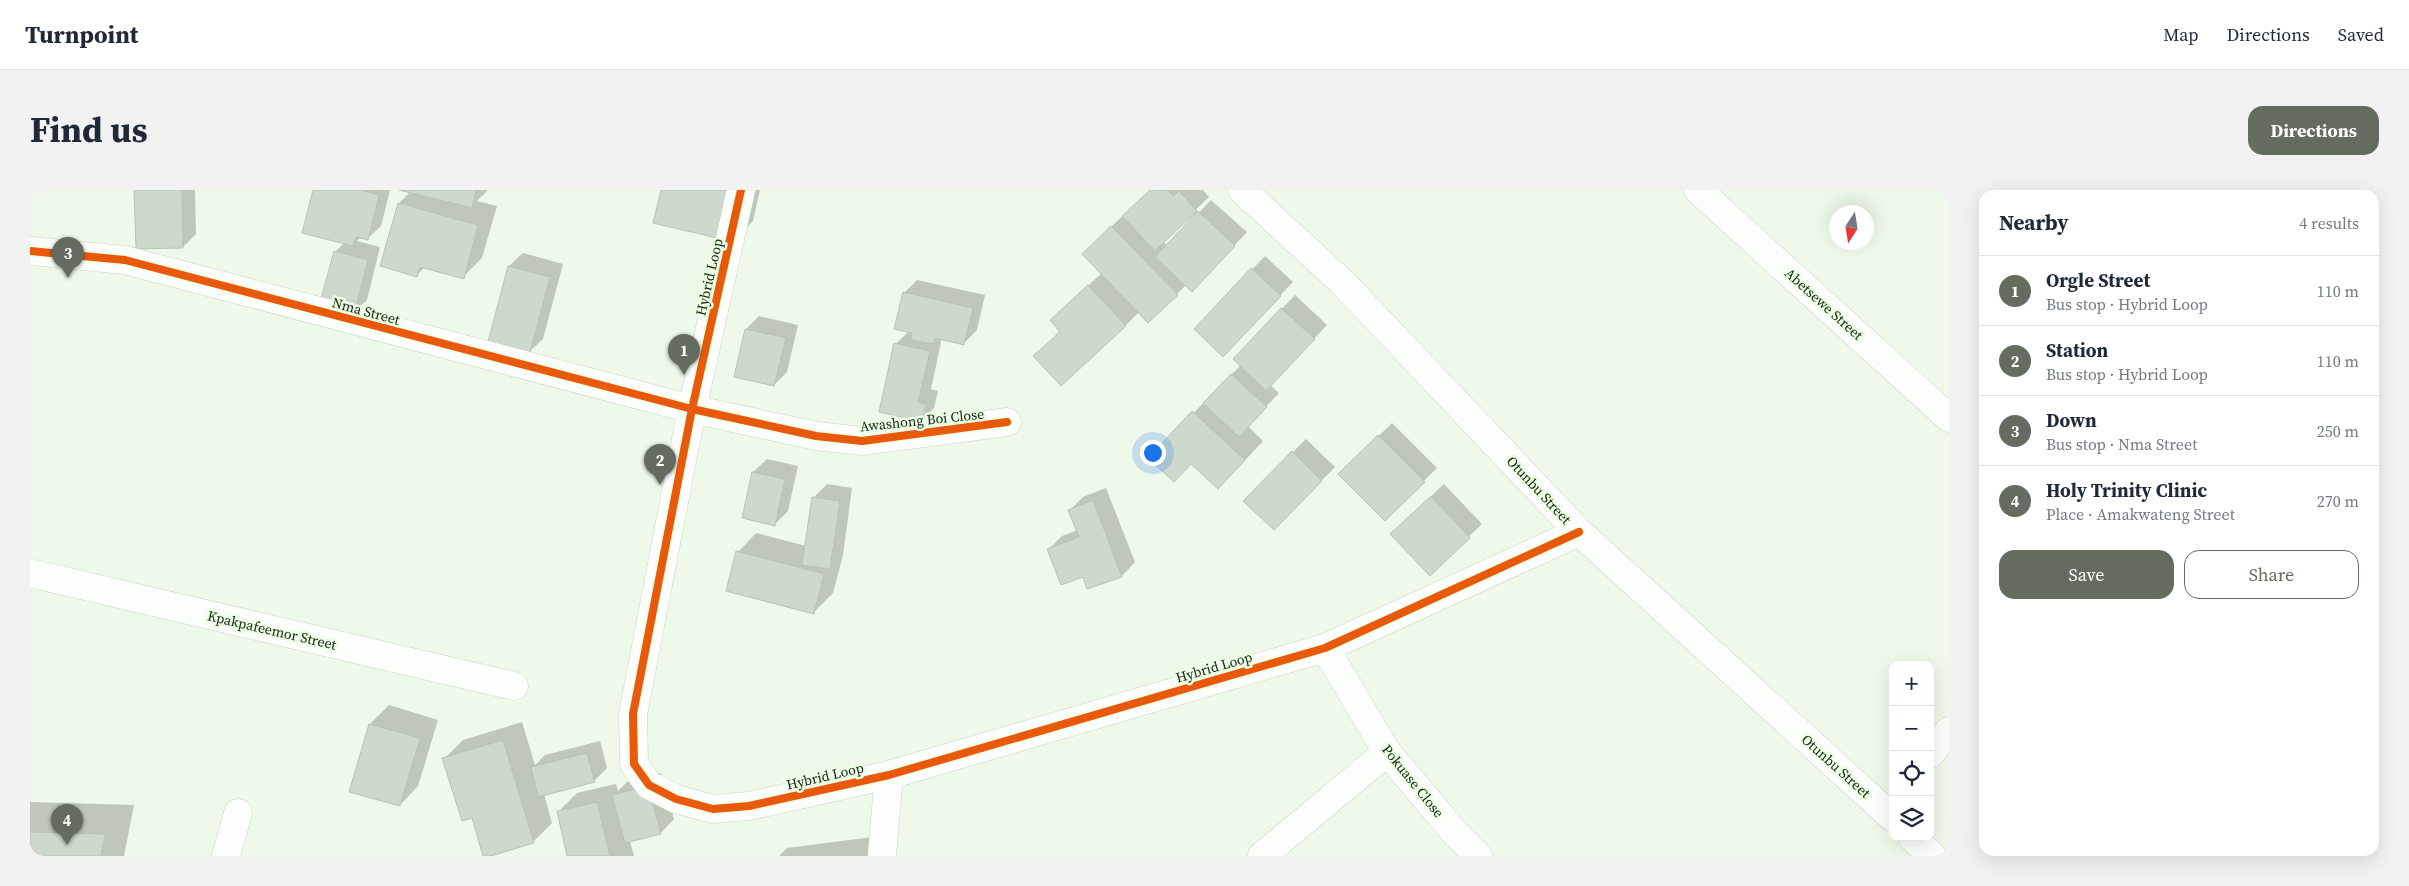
<!DOCTYPE html>
<html lang="en">
<head>
<meta charset="utf-8">
<style>
  body { margin:0; font-family:"Source Serif 4",serif; background:#f2f2f3; color:#1f2937 }
  .controls { position:absolute; right:15px; bottom:15px; display:grid; overflow:hidden; border-radius:10px; box-shadow:0 5px 20px #0002 }
  .controls button { width:45px; height:45px; display:grid; place-items:center; padding:0; border:0; border-bottom:1px solid #e0e1e3; background:#fff; color:#1f2937; font:25px sans-serif }
  .compass { position:absolute; left:1799px; top:15px; width:45px; height:45px; border-radius:50%; background:#fff; box-shadow:0 5px 20px #0002; rotate:192deg }
  .you { position:absolute; left:1122px; top:262px; width:18px; height:18px; margin:-12px; border:4px solid #fff; border-radius:50%; background:#1a73e8; box-shadow:0 0 0 8px #1a73e833 }
  .badge { display:grid; place-items:center; width:32px; height:32px; border-radius:50%; background:#646c60; color:#fff; font-size:16px; font-weight:700 }
  .pin { position:absolute; translate:-50% -41px; filter:drop-shadow(0 1px 2px #0008) }
  .pin::after { content:''; position:absolute; top:26px; width:18px; height:15px; background:inherit; clip-path:polygon(0 0,100% 0,50% 100%) }
  .list { margin:0; padding:0; list-style:none }
  h2 { display:flex; justify-content:space-between; align-items:center; height:65px; margin:0; padding:0 20px; font-size:21px }
  h2 small { font-size:16px; font-weight:400; color:#747a83 }
  .list li { display:grid; grid-template-columns:32px 1fr auto; gap:15px; align-items:center; box-sizing:border-box; height:70px; padding:0 20px; border-top:1px solid #e0e1e3 }
  .list b { display:block; font-size:19px; white-space:nowrap }
  .list p { margin:0; font-size:16px; white-space:nowrap; color:#747a83 }
  .list em { font-size:16px; font-style:normal; color:#747a83 }
  .actions { display:flex; gap:10px; padding:15px 20px }
  .actions a { flex:1; padding:11px 0; border:1px solid #646c60; border-radius:15px; text-align:center; font-size:18px; color:#646c60 }
  .actions .main { background:#646c60; color:#fff }
  .icon { flex:none; width:28px; height:28px; fill:none; stroke:currentColor; stroke-width:2; stroke-linecap:round; stroke-linejoin:round }
  .map { position:relative; flex:none; width:1919px; height:666px; overflow:hidden; border-radius:15px }
  header { display:flex; align-items:center; gap:30px; box-sizing:border-box; height:70px; padding:0 25px; background:#fff; border-bottom:1px solid #e0e1e3 }
  header strong { font-size:24px }
  nav { display:flex; gap:28px; margin-inline-start:auto; font-size:18px }
  .intro { display:flex; align-items:center; justify-content:space-between; box-sizing:border-box; height:120px; padding:0 30px }
  h1 { margin:0; font-size:35px }
  .button { padding:12px 22px; border-radius:15px; background:#646c60; color:#fff; font-size:18px; font-weight:700 }
  main { display:flex; gap:30px; padding:0 30px }
  aside { flex:1; background:#fff; border-radius:15px; box-shadow:0 5px 20px #0002 }
  .map>svg:first-child { display:block }
  .shadow { fill:#0003 }
  .building { fill:#ced9ce; stroke:#b8c2b8 }
  .lines { fill:none; stroke-linecap:round; stroke-linejoin:round }
  .minor-casing { stroke:#cbd4c7; stroke-width:29 }
  .minor { stroke:#fcfefc; stroke-width:28 }
  .cycleway-casing { stroke:#ebffe3; stroke-width:11 }
  .cycleway { stroke:#e8590c; stroke-width:8 }
  .labels { text-anchor:middle; stroke-width:5; stroke-linejoin:round; paint-order:stroke }
  .street-label { font-size:14px; fill:#192017; stroke:#ebffe3 }
</style>
</head>
<body>
<header>
<strong>Turnpoint</strong>
<nav><a>Map</a><a>Directions</a><a>Saved</a></nav>
</header>
<div class="intro"><h1>Find us</h1><a class="button">Directions</a></div>
<main>
<div class="map">
<svg width="1919" height="666" viewBox="0 0 1919 666">
  <rect width="100%" height="100%" fill="#eef9e9"/>
  <path class="shadow" d="M105 0H165L166 44 153 57Z
    M284 0H360L351 36 337 49 331 47 327 51 350 57 337 110 323 123 305 62 314 53Z
    M375 0H458L447 11 467 16 452 68 433 87 395 77 387 85 369 13 381 1Z
    M632 0H730L723 31 704 50Z
    M1121 0H1173L1179 7 1133 51 1137 56 1181 10 1217 42 1175 87 1156 95 1147 104 1109 122 1095 136 1005 166 1030 141 1040 112 1072 83V45Z
    M493 63 533 74 513 149 499 162 479 76Z
    M1235 66 1263 92 1206 152 1165 139Z
    M887 90 955 105 947 140 934 153 912 148 901 199 908 201 904 218 891 231 866 154 879 141 874 103Z
    M1265 105 1297 135 1240 195 1249 203 1218 236 1233 251 1207 279 1119 268 1211 175 1204 169Z
    M729 126 768 135 757 182 744 195 716 139Z
    M1362 233 1407 278 1355 329 1310 284Z
    M1276 249 1305 277 1244 339 1263 262Z
    M737 269 768 276 758 321 745 334 723 282Z
    M797 294 822 298 813 365 803 403 784 422 708 362 726 343 776 356 784 307Z
    M1414 294 1452 334 1400 384 1375 331Z
    M1076 298 1105 372 1092 386 1058 398 1053 385 1019 359 1032 346 1048 340 1040 320 1053 307Z
    M359 515 408 530 388 596 370 615 340 534Z
    M492 532 505 575 515 565 570 551 577 578 564 591 514 604 522 633 503 652 455 666 443 627 414 569 433 550Z
    M631 583 644 629 631 643 600 651 604 666H539L528 622 547 603 586 594 588 601 597 592Z
    M0 612 104 615 94 666H0Z
    M843 647 845 666H749L757 658Z"/>
  <path class="building" d="M104 0H152L153 58 106 59Z
    M283 0H330L349 5 338 50 326 47 323 56 272 43Z
    M369 0H446L442 18Z
    M631 0H716L704 52 623 33Z
    M1120 0H1137L1143 6 1149 1 1167 21 1125 61 1092 26Z
    M368 13 448 35 434 89 390 77 387 87 350 76Z
    M1168 21 1205 56 1162 102 1125 67Z
    M1081 36 1148 105 1118 133 1052 64Z
    M304 61 338 70 324 125 289 116Z
    M478 76 520 87 500 163 458 152Z
    M1221 78 1251 106 1193 167 1164 139Z
    M1058 95 1096 136 1031 196 1003 166 1030 142 1020 130Z
    M873 102 943 118 934 155 905 148 903 154 880 150 882 143 864 139Z
    M1251 118 1285 149 1236 201 1203 169Z
    M715 139 756 148 744 196 704 187Z
    M864 153 900 161 888 212 896 214 892 232 849 222Z
    M1201 184 1237 217 1209 247 1173 213Z
    M1162 221 1215 270 1188 299 1161 274 1144 292 1118 268Z
    M1348 245 1395 292 1355 331 1308 284Z
    M1262 261 1292 291 1244 340 1213 311Z
    M722 282 755 289 745 336 712 328Z
    M1401 306 1440 348 1400 386 1360 344Z
    M782 307 810 311 800 379 772 375Z
    M1063 310 1092 387 1057 399 1053 387 1031 395 1017 359 1049 347 1038 320Z
    M706 361 794 384 784 424 696 401Z
    M339 534 390 548 370 616 319 602Z
    M473 550 504 653 461 666H453L442 628 432 631 412 568Z
    M557 563 565 592 508 607 501 577Z
    M618 596 631 644 595 653 582 605Z
    M567 612 580 666H537L527 621Z
    M0 642 75 644 71 666H0Z"/>
  <g class="lines">
    <defs>
      <path id="minor" d="M711 0 662 219 603 524 604 574 619 595 646 609 683 619 719 616 859 585 1295 458 1549 342
        M1212 0 1311 91 1549 342 1863 628
        M1668 0 1919 228
        M0 61 95 70 662 219 786 246 832 251 977 232
        M0 383 484 496
        M1295 458 1357 562 1426 644 1448 666
        M1900 564 1919 541
        M1882 647 1902 666
        M196 666 208 623
        M852 666 859 585
        M1232 666 1357 562"/>
    </defs>
    <use href="#minor" class="minor-casing"/>
    <use href="#minor" class="minor"/>
    <defs>
      <path id="cycleway" d="M711 0 662 219 603 524 604 574 619 595 646 609 683 619 719 616 859 585 1295 458 1549 342
        M0 61 95 70 662 219 786 246 832 251 977 232"/>
    </defs>
    <use href="#cycleway" class="cycleway-casing"/>
    <use href="#cycleway" class="cycleway"/>
  </g>
  <g class="labels">
    <g class="street-label">
      <text transform="translate(679 87) rotate(-77)" y="5">Hybrid Loop</text>
      <text transform="translate(1794 114) rotate(42)" y="5">Abetsewe Street</text>
      <text transform="translate(336 121) rotate(15)" y="5">Nma Street</text>
      <text transform="translate(892 230) rotate(-6)" y="5">Awashong Boi Close</text>
      <text transform="translate(1509 300) rotate(47)" y="5">Otunbu Street</text>
      <text transform="translate(242 440) rotate(13)" y="5">Kpakpafeemor Street</text>
      <text transform="translate(1184 477) rotate(-16)" y="5">Hybrid Loop</text>
      <text transform="translate(1806 576) rotate(42)" y="5">Otunbu Street</text>
      <text transform="translate(795 586) rotate(-13)" y="5">Hybrid Loop</text>
      <text transform="translate(1383 591) rotate(51)" y="5">Pokuase Close</text>
    </g>
  </g>
</svg>
<div class="controls">
<button>+</button>
<button>−</button>
<button><svg class="icon" aria-label="locate" viewBox="0 0 24 24"><circle cx="12" cy="12" r="6"/><path d="M12 2v4M12 18v4M2 12h4M18 12h4"/></svg></button>
<button><svg class="icon" aria-label="layers" viewBox="0 0 24 24"><path d="M12 4l9 5-9 5-9-5zM3 14l9 5 9-5"/></svg></button>
</div>
<svg class="compass" viewBox="-18 -18 36 36"><path d="M0-13l5 13h-10z" fill="#e53935"/><path d="M0 13l5-13h-10z" fill="#747a83"/></svg>
<div class="you"></div>
<div class="pin badge" style="left:654px;top:185px">1</div>
<div class="pin badge" style="left:630px;top:295px">2</div>
<div class="pin badge" style="left:38px;top:88px">3</div>
<div class="pin badge" style="left:37px;top:655px">4</div>
</div>
<aside>
<h2>Nearby<small>4 results</small></h2>
<ul class="list">
<li><span class="badge">1</span><div><b>Orgle Street</b><p>Bus stop · Hybrid Loop</p></div><em>110 m</em></li>
<li><span class="badge">2</span><div><b>Station</b><p>Bus stop · Hybrid Loop</p></div><em>110 m</em></li>
<li><span class="badge">3</span><div><b>Down</b><p>Bus stop · Nma Street</p></div><em>250 m</em></li>
<li><span class="badge">4</span><div><b>Holy Trinity Clinic</b><p>Place · Amakwateng Street</p></div><em>270 m</em></li>
</ul>
<div class="actions"><a class="main">Save</a><a>Share</a></div>
</aside>
</main>
</body>
</html>
